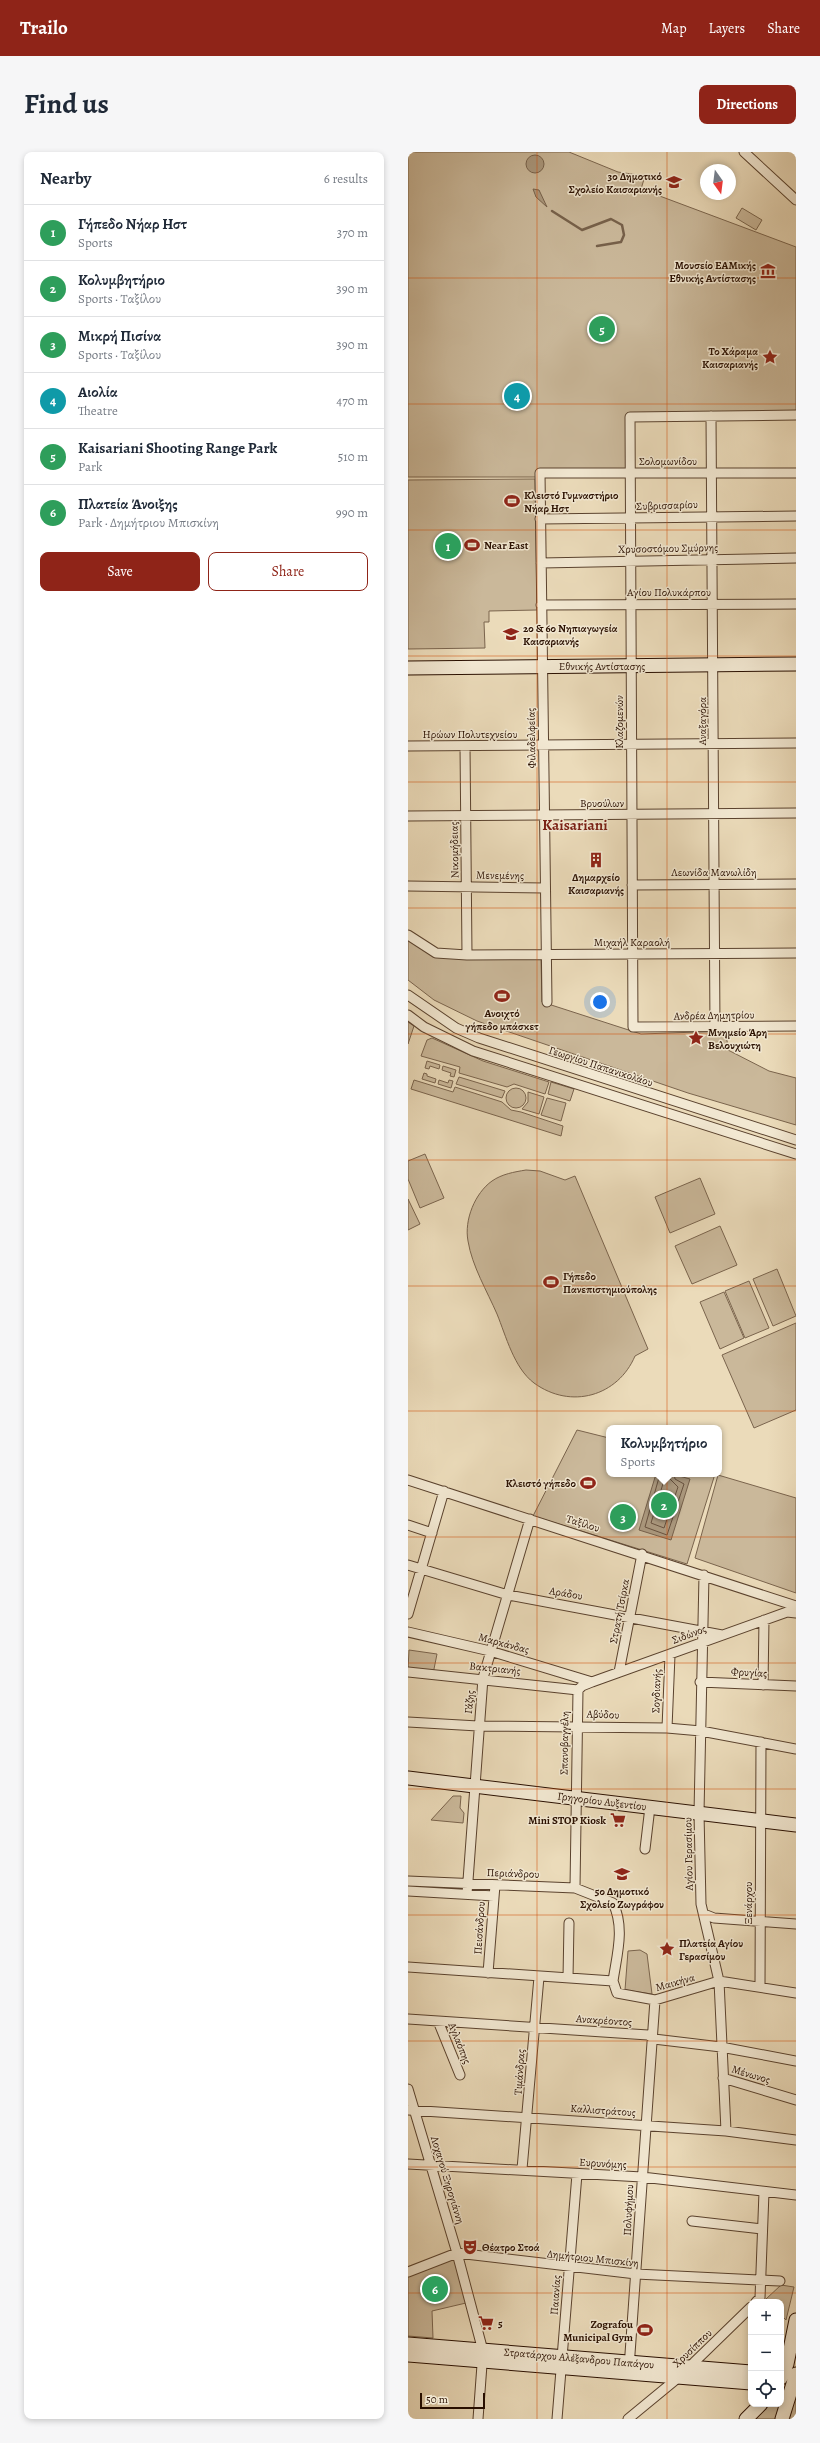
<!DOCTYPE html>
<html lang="en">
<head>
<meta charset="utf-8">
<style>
  body { margin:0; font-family:Alegreya,serif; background:#f6f6f7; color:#1f2937 }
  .controls { position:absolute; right:12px; bottom:12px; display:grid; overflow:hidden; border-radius:8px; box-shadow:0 2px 6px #0003 }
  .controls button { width:36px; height:36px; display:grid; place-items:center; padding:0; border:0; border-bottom:1px solid #e0e1e3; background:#fff; color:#1f2937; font:20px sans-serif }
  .compass { position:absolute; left:292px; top:12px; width:36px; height:36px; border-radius:50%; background:#fff; box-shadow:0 2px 6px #0003; rotate:166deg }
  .scale { position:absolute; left:12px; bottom:10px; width:65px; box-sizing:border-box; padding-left:4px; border:2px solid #290f00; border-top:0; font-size:11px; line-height:14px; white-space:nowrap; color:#290f00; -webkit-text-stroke:3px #f2e8d2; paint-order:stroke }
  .you { position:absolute; left:192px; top:850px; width:14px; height:14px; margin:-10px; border:3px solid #fff; border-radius:50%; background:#1a73e8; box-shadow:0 0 0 6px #1a73e833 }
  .badge { display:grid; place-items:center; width:26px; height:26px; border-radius:50%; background:#8f2418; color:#fff; font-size:13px; font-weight:700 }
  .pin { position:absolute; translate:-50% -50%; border:2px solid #fff; box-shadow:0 1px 4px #0006 }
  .popup { position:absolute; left:198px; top:1273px; width:116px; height:52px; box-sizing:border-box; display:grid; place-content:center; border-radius:8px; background:#fff; filter:drop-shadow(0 1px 3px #0005); font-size:13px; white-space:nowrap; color:#747a83 }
  .popup b { font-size:15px; color:#1f2937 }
  .popup::after { content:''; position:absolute; left:50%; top:100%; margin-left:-8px; border:8px solid transparent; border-top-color:#fff }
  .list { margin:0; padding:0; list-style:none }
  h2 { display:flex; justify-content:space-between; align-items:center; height:52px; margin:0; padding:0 16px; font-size:17px }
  h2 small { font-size:13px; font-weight:400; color:#747a83 }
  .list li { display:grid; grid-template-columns:26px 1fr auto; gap:12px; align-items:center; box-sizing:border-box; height:56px; padding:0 16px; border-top:1px solid #e0e1e3 }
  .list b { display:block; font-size:15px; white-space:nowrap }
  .list p { margin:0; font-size:13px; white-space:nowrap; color:#747a83 }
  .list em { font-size:13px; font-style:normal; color:#747a83 }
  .actions { display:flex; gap:8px; padding:12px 16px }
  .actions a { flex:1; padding:9px 0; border:1px solid #8f2418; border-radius:8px; text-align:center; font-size:14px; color:#8f2418 }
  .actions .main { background:#8f2418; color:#fff }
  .icon { flex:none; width:22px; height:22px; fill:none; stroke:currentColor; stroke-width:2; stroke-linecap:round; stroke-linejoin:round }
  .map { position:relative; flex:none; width:388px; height:2267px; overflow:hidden; border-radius:8px }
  header { display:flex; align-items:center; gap:24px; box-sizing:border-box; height:56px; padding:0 20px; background:#8f2418; color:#fff }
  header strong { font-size:19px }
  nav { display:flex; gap:22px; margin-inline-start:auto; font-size:14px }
  .intro { display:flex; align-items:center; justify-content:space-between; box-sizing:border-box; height:96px; padding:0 24px }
  h1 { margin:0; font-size:28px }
  .button { padding:10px 18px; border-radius:8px; background:#8f2418; color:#fff; font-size:14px; font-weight:700 }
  main { display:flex; gap:24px; padding:0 24px }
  aside { flex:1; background:#fff; border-radius:8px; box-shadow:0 2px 6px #0003 }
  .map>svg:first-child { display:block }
  .green { fill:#cab89a; stroke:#7a644d }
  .water { fill:#a9967b; stroke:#76604a }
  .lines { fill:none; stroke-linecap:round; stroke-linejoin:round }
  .shore { stroke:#69523e; stroke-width:1 }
  .stream { stroke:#76604a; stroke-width:2.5 }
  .street-casing { stroke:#5a422e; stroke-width:11 }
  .secondary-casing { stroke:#290f00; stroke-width:15 }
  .street { stroke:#f2e8d2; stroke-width:9 }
  .secondary { stroke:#f2e8d2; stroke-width:13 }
  .grid { fill:none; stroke:#d5520b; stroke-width:1; stroke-opacity:0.55 }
  .labels { text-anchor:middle; stroke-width:3; stroke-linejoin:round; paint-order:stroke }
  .poi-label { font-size:11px; font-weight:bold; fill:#290f00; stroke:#f2e8d2; text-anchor:start }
  .street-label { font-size:11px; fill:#290f00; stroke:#f2e8d2 }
  .district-label { font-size:15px; font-weight:bold; fill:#7a1f14; stroke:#f2e8d2 }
</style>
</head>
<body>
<header>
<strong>Trailo</strong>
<nav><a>Map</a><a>Layers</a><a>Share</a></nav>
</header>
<div class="intro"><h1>Find us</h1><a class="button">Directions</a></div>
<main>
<aside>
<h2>Nearby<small>6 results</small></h2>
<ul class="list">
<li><span class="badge" style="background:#2e9e5b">1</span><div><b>Γήπεδο Νήαρ Ηστ</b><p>Sports</p></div><em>370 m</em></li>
<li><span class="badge" style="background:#2e9e5b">2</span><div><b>Κολυμβητήριο</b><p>Sports · Ταξίλου</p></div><em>390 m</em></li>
<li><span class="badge" style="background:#2e9e5b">3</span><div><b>Μικρή Πισίνα</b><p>Sports · Ταξίλου</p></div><em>390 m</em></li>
<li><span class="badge" style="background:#0f9aa8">4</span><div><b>Αιολία</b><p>Theatre</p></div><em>470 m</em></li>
<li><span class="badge" style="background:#2e9e5b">5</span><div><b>Kaisariani Shooting Range Park</b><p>Park</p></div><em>510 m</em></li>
<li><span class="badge" style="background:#2e9e5b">6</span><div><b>Πλατεία Άνοιξης</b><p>Park · Δημήτριου Μπισκίνη</p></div><em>990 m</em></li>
</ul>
<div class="actions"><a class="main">Save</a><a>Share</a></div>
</aside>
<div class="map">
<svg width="388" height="2267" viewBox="0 0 388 2267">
  <rect width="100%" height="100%" fill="#ebdbba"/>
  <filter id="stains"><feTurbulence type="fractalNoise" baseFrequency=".005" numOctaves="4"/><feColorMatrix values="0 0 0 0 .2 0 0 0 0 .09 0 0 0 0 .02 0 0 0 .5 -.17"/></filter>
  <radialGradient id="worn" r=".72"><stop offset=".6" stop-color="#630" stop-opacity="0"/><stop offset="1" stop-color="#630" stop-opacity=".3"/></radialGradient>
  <path class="green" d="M0 0H161L210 20 237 24 233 37 388 95V259L219 261 220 325H0Z
    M334 56 354 68 348 78 328 66Z
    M127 327 129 458 81 459V470H76L77 496 0 497V328Z
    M0 787 27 804 133 806 134 850 233 882 318 879 320 898 361 919 388 926V973L280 941 69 869 26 848 0 828Z
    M0 870 6 874 0 892Z
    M24 886 75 909 141 930 137 942 106 932 99 935 51 921 52 915 13 904 19 888Z
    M19 909 32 913 31 917 22 914 21 917 17 916Z
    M35 914 48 918 46 925 42 924 43 921 34 918Z
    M16 921 19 922V924L28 927 27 931 14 927Z
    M51 925 97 939 94 946 48 932Z
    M6 928 45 940 47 935 94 950 103 958 113 960 155 974 153 984 3 937Z
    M31 928 40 931 41 928 45 929 43 936 30 932Z
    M143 930 166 937 162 949 140 942Z
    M98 946a10 10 0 1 1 20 0a10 10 0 1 1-20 0Z
    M120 940 136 945 131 962 114 957 120 950Z
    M139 946 158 951 153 969 133 963Z
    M17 1002 36 1046 12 1056 0 1027V1009Z
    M118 1018 132 1019 157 1028 167 1024 240 1197 227 1204C210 1244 163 1258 126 1231 106 1216 98 1184 89 1162 79 1139 64 1114 60 1089 56 1068 67 1041 84 1029 94 1022 106 1020 118 1018Z
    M292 1026 307 1062 262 1081 247 1045Z
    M0 1047 12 1072 0 1078Z
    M312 1074 329 1113 284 1132 267 1094Z
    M369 1117 388 1164 365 1174 345 1127Z
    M341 1129 361 1176 337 1186 317 1139Z
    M316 1140 336 1186 312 1197 292 1150Z
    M388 1171V1258L346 1276 314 1203Z
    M169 1278 201 1286V1322H307L279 1412 125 1364Z
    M310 1323 388 1346V1441L287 1406Z
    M1 1498 29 1502 25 1522 0 1518Z
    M45 1644H53L52 1656 56 1661 55 1671 23 1668Z
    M232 1798 239 1802 244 1842 217 1838 220 1799Z
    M46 2106 58 2151 24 2159 25 2186 0 2184V2123Z
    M373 2133 386 2135 378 2168 373 2163V2150H361L358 2147Z
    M373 2244H376L369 2267H343L357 2252H373Z
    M385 2246H388V2267H378Z"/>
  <path class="water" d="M118 12a9 9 0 1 1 18 0a9 9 0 1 1-18 0Z
    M125 37 131 38 139 55 128 45Z
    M248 1322H264L282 1327 263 1388 231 1378Z
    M212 1355 223 1358 218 1374 207 1371Z"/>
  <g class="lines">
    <path class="shore" d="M252 1322 237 1375 259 1383 276 1332 267 1327 266 1322
      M259 1324 270 1335 256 1376 243 1371 257 1325Z"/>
    <path class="stream" d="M144 59 174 78 203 67 214 73 216 83 213 90 189 94"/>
    <defs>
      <path id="street" d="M336 0 388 48
        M388 263 222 265 225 875 388 874
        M303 264 307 875
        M132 367 388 364
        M133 411 388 406
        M133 453 388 452
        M0 594 388 591
        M57 594 59 803
        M0 664 388 661
        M224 733 388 732
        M0 734 136 736
        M0 783 28 801 59 803 388 801
        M0 843 48 876 71 886 388 988
        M139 850 132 321H388
        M0 863 16 875 65 899 388 1002
        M0 1328 388 1454
        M0 1373 24 1381
        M0 1413 100 1443 314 1483
        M296 1423 291 1661 293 1752 311 1829 318 1979
        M0 1462 36 1339
        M0 1480 82 1499 184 1530
        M0 1520 170 1538
        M211 1520 234 1402
        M292 1530 388 1534
        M355 1533 356 1468
        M0 1570 70 1574 259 1576 293 1579 388 1597
        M259 1576 262 1503
        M237 1697 242 1655
        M0 1729 167 1736 205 1751C217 1776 209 1802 205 1829
        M167 1736 170 1538 174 1534 184 1530 379 1460 388 1461
        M0 1739 86 1744
        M59 1742 75 1526 122 1367
        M296 1762 306 1766 388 1772
        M0 1815 205 1829 209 1841 247 1848 311 1829 388 1841
        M80 1821 87 1733
        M160 1826 161 1771
        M352 1834 353 1590
        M0 1867 240 1883 246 1887 313 1895 388 1909
        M30 1869 52 1923
        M315 1926 388 1948
        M0 1937 49 2101 75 2199 70 2267
        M0 1958 318 1979 388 1988
        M0 2012 234 2025 388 2043
        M114 2017 131 1825
        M284 2069 354 2077
        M0 2120 49 2101 228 2122 372 2129
        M348 2150 352 2146 356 2040
        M221 2216 247 1848
        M149 2267 169 2022
        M220 2267 271 2225 343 2155"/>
      <path id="secondary" d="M0 516 388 512
        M0 1626 388 1673
        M0 2192 343 2220
        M0 2203 343 2231
        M373 2226 379 2212 388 2168
        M338 2267 353 2252
        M374 2267 388 2222"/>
    </defs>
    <use href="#street" class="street-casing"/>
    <use href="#secondary" class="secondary-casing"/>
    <use href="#street" class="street"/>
    <use href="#secondary" class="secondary"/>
  </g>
  <path class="grid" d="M129 0V2267M259 0V2267M0 126H388M0 252H388M0 378H388M0 504H388M0 630H388M0 756H388M0 882H388M0 1008H388M0 1134H388M0 1259H388M0 1385H388M0 1511H388M0 1637H388M0 1763H388M0 1889H388M0 2015H388M0 2141H388"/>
  <defs>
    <symbol id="school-bare" viewBox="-9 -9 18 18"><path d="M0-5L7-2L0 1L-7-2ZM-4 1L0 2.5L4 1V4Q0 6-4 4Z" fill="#8f2418" stroke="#f2e8d2" stroke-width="2.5" paint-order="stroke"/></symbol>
    <symbol id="museum-bare" viewBox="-9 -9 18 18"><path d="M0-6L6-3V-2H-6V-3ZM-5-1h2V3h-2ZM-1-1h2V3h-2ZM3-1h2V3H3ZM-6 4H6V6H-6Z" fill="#8f2418" stroke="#f2e8d2" stroke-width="2.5" paint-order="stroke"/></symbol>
    <symbol id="sight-bare" viewBox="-9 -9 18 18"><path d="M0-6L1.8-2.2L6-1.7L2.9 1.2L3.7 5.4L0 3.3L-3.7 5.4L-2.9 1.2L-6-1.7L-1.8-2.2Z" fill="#8f2418" stroke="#f2e8d2" stroke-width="2.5" paint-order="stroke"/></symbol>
    <symbol id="stadium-bare" viewBox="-9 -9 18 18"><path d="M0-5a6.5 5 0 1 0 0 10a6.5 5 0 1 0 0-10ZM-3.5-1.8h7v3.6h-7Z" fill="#8f2418" stroke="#f2e8d2" stroke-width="2.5" paint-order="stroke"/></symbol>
    <symbol id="building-bare" viewBox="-9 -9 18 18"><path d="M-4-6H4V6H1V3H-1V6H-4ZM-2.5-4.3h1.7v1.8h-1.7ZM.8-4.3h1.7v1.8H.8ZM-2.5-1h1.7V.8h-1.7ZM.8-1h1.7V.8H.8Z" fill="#8f2418" stroke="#f2e8d2" stroke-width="2.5" paint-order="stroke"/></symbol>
    <symbol id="supermarket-bare" viewBox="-9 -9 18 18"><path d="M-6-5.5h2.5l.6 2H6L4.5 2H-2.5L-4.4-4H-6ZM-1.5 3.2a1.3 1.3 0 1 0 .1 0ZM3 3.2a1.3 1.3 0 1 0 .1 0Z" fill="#8f2418" stroke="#f2e8d2" stroke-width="2.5" paint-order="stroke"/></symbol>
    <symbol id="theatre-bare" viewBox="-9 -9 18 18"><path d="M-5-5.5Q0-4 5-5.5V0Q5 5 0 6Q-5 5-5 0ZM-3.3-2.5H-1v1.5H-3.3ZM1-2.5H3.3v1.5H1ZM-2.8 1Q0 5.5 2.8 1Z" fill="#8f2418" stroke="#f2e8d2" stroke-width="2.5" paint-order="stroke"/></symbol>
  </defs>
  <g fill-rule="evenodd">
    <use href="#school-bare" x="255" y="19" width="22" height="22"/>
    <use href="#museum-bare" x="349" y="108" width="22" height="22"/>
    <use href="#sight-bare" x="351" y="194" width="22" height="22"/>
    <use href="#stadium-bare" x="93" y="338" width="22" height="22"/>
    <use href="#stadium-bare" x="53" y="382" width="22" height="22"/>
    <use href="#school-bare" x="92" y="471" width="22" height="22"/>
    <use href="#building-bare" x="177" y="697" width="22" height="22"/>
    <use href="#stadium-bare" x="83" y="833" width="22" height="22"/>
    <use href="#sight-bare" x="277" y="875" width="22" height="22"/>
    <use href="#stadium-bare" x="132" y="1119" width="22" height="22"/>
    <use href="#stadium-bare" x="169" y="1320" width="22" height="22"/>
    <use href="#supermarket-bare" x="199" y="1657" width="22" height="22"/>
    <use href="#school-bare" x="203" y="1711" width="22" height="22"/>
    <use href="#sight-bare" x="248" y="1786" width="22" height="22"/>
    <use href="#theatre-bare" x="51" y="2084" width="22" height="22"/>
    <use href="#supermarket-bare" x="67" y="2160" width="22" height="22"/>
    <use href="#stadium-bare" x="226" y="2167" width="22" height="22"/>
  </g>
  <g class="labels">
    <g class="poi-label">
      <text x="254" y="28" text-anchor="end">3ο Δημοτικό<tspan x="254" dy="13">Σχολείο Καισαριανής</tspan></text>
      <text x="348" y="117" text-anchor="end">Μουσείο ΕΑΜικής<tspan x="348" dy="13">Εθνικής Αντίστασης</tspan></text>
      <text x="350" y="203" text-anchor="end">Το Χάραμα<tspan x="350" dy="13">Καισαριανής</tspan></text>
      <text x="116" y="347">Κλειστό Γυμναστήριο<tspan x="116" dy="13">Νήαρ Ηστ</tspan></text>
      <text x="76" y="397">Near East</text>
      <text x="115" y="480">2ο &amp; 6ο Νηπιαγωγεία<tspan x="115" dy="13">Καισαριανής</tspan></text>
      <text x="188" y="729" text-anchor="middle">Δημαρχείο<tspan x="188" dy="13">Καισαριανής</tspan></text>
      <text x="94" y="865" text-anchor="middle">Ανοιχτό<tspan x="94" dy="13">γήπεδο μπάσκετ</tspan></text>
      <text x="300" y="884">Μνημείο Άρη<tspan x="300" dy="13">Βελουχιώτη</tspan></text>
      <text x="155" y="1128">Γήπεδο<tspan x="155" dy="13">Πανεπιστημιούπολης</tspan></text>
      <text x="168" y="1335" text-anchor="end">Κλειστό γήπεδο</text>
      <text x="198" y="1672" text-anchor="end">Mini STOP Kiosk</text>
      <text x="214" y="1743" text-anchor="middle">5ο Δημοτικό<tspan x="214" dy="13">Σχολείο Ζωγράφου</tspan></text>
      <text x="271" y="1795">Πλατεία Αγίου<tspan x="271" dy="13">Γερασίμου</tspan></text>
      <text x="74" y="2099">Θέατρο Στοά</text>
      <text x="90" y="2175">5</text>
      <text x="225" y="2176" text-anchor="end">Zografou<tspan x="225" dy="13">Municipal Gym</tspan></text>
    </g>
    <g class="street-label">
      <text x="260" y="313">Σολομωνίδου</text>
      <text transform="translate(259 353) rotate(-2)" y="4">Συβρισσαρίου</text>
      <text transform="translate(260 396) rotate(-1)" y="4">Χρυσοστόμου Σμύρνης</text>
      <text x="261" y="444">Αγίου Πολυκάρπου</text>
      <text x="194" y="518">Εθνικής Αντίστασης</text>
      <text transform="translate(294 569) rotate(-90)" y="4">Αναξαγόρα</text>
      <text transform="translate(211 570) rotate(-90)" y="4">Κλαζομενών</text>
      <text x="62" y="586">Ηρώων Πολυτεχνείου</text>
      <text transform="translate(123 586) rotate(-91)" y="4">Φιλαδελφείας</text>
      <text x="194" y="655">Βρυούλων</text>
      <text transform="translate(46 698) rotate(-91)" y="4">Νικομήδειας</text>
      <text x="306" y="724">Λεωνίδα Μανωλίδη</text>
      <text transform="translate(92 723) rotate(1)" y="4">Μενεμένης</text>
      <text x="224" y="794">Μιχαήλ Καραολή</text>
      <text transform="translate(306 863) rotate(-1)" y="4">Ανδρέα Δημητρίου</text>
      <text transform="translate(193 914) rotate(18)" y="4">Γεωργίου Παπανικολάου</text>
      <text transform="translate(175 1371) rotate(17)" y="4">Ταξίλου</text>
      <text transform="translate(158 1441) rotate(10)" y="4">Αράδου</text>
      <text transform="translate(211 1459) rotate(-79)" y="4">Στρατή Τσίρκα</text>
      <text transform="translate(281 1482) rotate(-21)" y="4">Σιδώνος</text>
      <text transform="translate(96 1491) rotate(15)" y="4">Μαρκάνδας</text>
      <text transform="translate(87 1516) rotate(6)" y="4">Βακτριανής</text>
      <text transform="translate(341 1520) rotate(3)" y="4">Φρυγίας</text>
      <text transform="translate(248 1539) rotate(-88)" y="4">Σογδιανής</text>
      <text transform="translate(61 1550) rotate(-84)" y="4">Γάζης</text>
      <text transform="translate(195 1562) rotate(2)" y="4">Αβύδου</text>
      <text transform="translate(156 1591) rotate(-89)" y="4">Σπανοβαγγέλη</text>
      <text transform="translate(194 1649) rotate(7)" y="4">Γρηγορίου Αυξεντίου</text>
      <text transform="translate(280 1702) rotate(-91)" y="4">Αγίου Γερασίμου</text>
      <text transform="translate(105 1721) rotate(2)" y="4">Περιάνδρου</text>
      <text transform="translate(340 1751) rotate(-90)" y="4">Ξενάρχου</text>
      <text transform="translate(71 1776) rotate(-86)" y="4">Πεισάνδρου</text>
      <text transform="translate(267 1830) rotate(-16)" y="4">Μαικήνα</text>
      <text transform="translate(196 1868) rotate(4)" y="4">Ανακρέοντος</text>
      <text transform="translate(52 1891) rotate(68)" y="4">Αγλαόπης</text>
      <text transform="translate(111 1920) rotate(-86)" y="4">Τιμάνδρας</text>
      <text transform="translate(343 1922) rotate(17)" y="4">Μένωνος</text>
      <text transform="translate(195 1958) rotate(4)" y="4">Καλλιστράτους</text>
      <text transform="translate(195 2011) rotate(3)" y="4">Ευρυνόμης</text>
      <text transform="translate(40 2028) rotate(73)" y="4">Λοχαγού Ξηρογιάννη</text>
      <text transform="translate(220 2058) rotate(-87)" y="4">Πολυφήμου</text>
      <text transform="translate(185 2106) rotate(6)" y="4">Δημήτριου Μπισκίνη</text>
      <text transform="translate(147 2143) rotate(-86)" y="4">Παιανίας</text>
      <text transform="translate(284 2196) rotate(-44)" y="4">Χρυσίππου</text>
      <text transform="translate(171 2206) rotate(5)" y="4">Στρατάρχου Αλέξανδρου Παπάγου</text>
    </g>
    <g class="district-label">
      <text x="167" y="678">Kaisariani</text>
    </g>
  </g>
  <rect width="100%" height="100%" filter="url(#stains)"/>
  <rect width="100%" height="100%" fill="url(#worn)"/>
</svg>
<div class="controls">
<button>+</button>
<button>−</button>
<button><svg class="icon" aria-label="locate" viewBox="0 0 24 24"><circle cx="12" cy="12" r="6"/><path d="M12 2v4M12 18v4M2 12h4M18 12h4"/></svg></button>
</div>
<svg class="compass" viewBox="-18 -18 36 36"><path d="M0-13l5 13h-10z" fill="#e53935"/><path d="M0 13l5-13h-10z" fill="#747a83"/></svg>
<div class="scale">50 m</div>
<div class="you"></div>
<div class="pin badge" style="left:40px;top:394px;background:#2e9e5b">1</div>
<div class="pin badge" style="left:256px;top:1353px;background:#2e9e5b">2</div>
<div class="popup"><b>Κολυμβητήριο</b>Sports</div>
<div class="pin badge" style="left:215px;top:1365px;background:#2e9e5b">3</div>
<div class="pin badge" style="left:109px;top:244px;background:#0f9aa8">4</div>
<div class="pin badge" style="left:194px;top:177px;background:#2e9e5b">5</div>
<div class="pin badge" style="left:27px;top:2137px;background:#2e9e5b">6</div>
</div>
</main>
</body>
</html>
